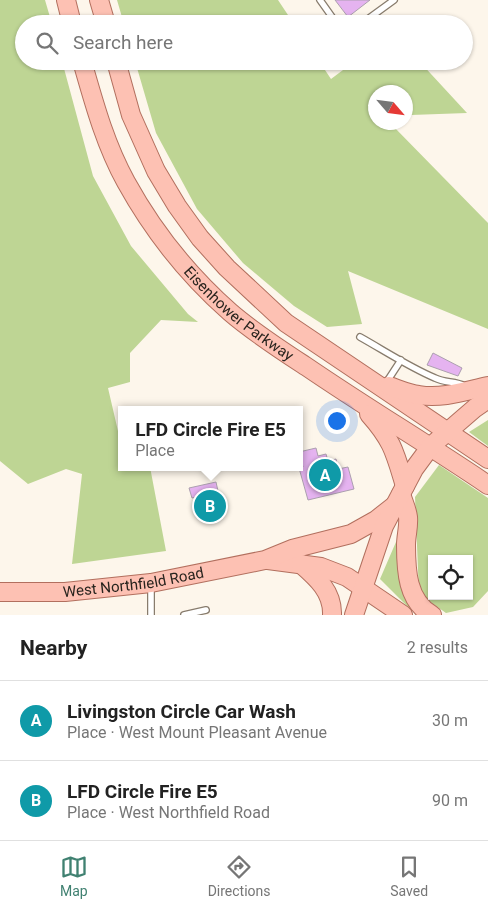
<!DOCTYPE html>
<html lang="en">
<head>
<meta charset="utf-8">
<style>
  body { margin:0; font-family:Roboto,sans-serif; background:#f2f2f2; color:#222 }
  .controls { position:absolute; right:15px; bottom:15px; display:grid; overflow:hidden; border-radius:0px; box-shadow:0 1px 4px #0004 }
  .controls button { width:45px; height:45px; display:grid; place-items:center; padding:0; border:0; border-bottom:1px solid #e0e0e0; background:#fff; color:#222; font:25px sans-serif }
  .compass { position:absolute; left:368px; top:85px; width:45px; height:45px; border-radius:50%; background:#fff; box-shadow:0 1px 4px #0004; rotate:118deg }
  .you { position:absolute; left:336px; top:420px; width:18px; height:18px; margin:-12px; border:4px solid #fff; border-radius:50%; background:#1a73e8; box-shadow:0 0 0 8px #1a73e833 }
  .badge { display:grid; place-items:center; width:32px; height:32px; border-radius:50%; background:#408171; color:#fff; font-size:16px; font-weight:700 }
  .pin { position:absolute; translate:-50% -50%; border:2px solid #fff; box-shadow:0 1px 5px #0006 }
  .popup { position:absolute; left:118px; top:406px; width:185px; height:65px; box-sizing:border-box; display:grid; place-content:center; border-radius:0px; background:#fff; filter:drop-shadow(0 1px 4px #0005); font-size:16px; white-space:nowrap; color:#767676 }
  .popup b { font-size:19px; color:#222 }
  .popup::after { content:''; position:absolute; left:50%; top:100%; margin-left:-10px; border:10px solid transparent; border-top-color:#fff }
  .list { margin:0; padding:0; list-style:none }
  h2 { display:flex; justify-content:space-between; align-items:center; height:65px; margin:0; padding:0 20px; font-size:21px }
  h2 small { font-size:16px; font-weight:400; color:#767676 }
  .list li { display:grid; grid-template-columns:32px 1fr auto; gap:15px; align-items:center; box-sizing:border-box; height:80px; padding:0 20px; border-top:1px solid #e0e0e0 }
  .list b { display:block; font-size:19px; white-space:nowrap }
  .list p { margin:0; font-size:16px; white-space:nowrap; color:#767676 }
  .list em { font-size:16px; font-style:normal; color:#767676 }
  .icon { flex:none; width:28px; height:28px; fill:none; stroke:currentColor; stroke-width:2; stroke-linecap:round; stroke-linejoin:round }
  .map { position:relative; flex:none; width:488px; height:615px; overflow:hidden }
  .search { position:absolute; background:#fff; box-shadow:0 1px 4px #0004; left:15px; right:15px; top:15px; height:55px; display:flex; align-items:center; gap:12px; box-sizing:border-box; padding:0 18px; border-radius:28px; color:#767676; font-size:19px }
  .sheet { height:225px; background:#fff }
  nav { display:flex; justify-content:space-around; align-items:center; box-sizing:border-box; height:70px; border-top:1px solid #e0e0e0; background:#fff; font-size:14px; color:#767676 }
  nav a { display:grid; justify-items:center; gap:2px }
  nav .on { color:#408171 }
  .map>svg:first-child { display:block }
  .green { fill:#bed594; fill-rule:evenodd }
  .building { fill:#e5b3f0; stroke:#aca0af }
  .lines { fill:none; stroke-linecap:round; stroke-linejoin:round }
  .lane-casing { stroke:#887c6d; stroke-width:8 }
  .primary-casing { stroke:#b26f5e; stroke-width:20 }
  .lane { stroke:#fff; stroke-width:5.5 }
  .primary { stroke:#fdc1b3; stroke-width:18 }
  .labels { text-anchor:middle; stroke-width:4; stroke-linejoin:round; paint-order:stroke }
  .street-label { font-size:15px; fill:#29241e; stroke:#fff }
</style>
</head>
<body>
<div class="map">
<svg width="488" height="615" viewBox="0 0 488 615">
  <rect width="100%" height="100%" fill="#fdf6eb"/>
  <path class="green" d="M0 0H45L52 24H24V61H62L93 176 131 246 188 314 198 322 161 320 130 353V382L108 388 121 444V467H150L166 551 72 564 82 474 66 469 28 484 0 461Z
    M117 0H278L294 24H124Z
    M135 61H319L331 79 355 61H419L467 113 411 115 406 118V92H376V122L399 123 394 127 488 223V329L348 271 362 324 327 327 294 306 243 263 197 209 156 133Z
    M488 420V446L469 432Z
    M439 465 488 498V591L473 607 446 613 419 594 415 497ZM432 559H469V596H432Z
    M399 535 401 583 412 611 380 579Z"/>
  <path class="building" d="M335 0H370L348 17Z
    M433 353 462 368 458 376 427 365Z
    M316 448 318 456 326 454 328 461 336 459 338 469 348 467 354 489 308 500 299 468 303 467 299 452Z
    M216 482 223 514 202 519 197 497 192 498 189 488Z"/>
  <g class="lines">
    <defs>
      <path id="lane" d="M320 0 337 24
        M361 24 394 0
        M360 337C385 351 409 367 435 378 445 383 455 381 465 386
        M386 383 401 360
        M151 615V585
        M184 615 206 610"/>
      <g id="primary">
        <path d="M66 0 72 24"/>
        <path d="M99 0 106 24"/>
        <path id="s1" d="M82 61C94 103 105 144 126 182 153 231 188 275 230 312 253 332 281 350 307 367 367 408 429 445 488 485"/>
        <path d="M116 61 131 115 156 171 177 206 200 238 227 268 286 323 488 459"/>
        <path d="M389 386C398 389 409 394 419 395 442 399 465 391 488 386"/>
        <path d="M369 414C393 441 395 453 405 486"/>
        <path d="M401 494C403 501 407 509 408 517 409 526 406 536 406 545 406 570 407 601 432 615"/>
        <path d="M268 560 321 567 347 577 403 615"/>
        <path d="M301 564C317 578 333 592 332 615"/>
        <path id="s2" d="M0 592H65L151 583 265 560 292 549 351 534 376 520 395 505"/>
        <path d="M354 615 384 526 414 469 431 446 475 408 488 399"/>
      </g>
    </defs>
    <use href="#lane" class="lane-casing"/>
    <use href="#primary" class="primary-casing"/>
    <use href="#lane" class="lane"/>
    <use href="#primary" class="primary"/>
  </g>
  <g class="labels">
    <g class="street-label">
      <text dy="5" stroke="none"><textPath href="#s1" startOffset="304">Eisenhower Parkway</textPath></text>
      <text dy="5" stroke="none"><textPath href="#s2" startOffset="134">West Northfield Road</textPath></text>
    </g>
  </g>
</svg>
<div class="controls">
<button><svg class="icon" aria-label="locate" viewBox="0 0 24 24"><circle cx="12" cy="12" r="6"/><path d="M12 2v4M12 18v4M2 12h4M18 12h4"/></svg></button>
</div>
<svg class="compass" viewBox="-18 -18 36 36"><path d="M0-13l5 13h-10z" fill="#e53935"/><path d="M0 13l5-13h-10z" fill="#767676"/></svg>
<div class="you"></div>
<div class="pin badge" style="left:325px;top:475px;background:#0f9aa8">A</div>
<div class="pin badge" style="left:210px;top:506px;background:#0f9aa8">B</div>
<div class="popup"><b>LFD Circle Fire E5</b>Place</div>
<div class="search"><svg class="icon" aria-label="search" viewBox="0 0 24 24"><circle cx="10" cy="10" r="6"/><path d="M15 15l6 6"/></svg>Search here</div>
</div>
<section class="sheet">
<h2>Nearby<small>2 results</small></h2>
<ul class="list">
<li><span class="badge" style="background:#0f9aa8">A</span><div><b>Livingston Circle Car Wash</b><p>Place · West Mount Pleasant Avenue</p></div><em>30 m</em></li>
<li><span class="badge" style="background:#0f9aa8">B</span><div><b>LFD Circle Fire E5</b><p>Place · West Northfield Road</p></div><em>90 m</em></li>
</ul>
</section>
<nav>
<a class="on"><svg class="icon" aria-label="map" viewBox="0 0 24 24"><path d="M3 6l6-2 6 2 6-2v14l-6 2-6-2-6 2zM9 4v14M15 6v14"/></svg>Map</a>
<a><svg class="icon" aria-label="directions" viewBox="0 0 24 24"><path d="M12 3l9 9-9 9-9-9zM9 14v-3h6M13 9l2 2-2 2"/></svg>Directions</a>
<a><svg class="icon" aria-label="saved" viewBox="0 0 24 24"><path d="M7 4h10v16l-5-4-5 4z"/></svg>Saved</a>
</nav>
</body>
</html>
